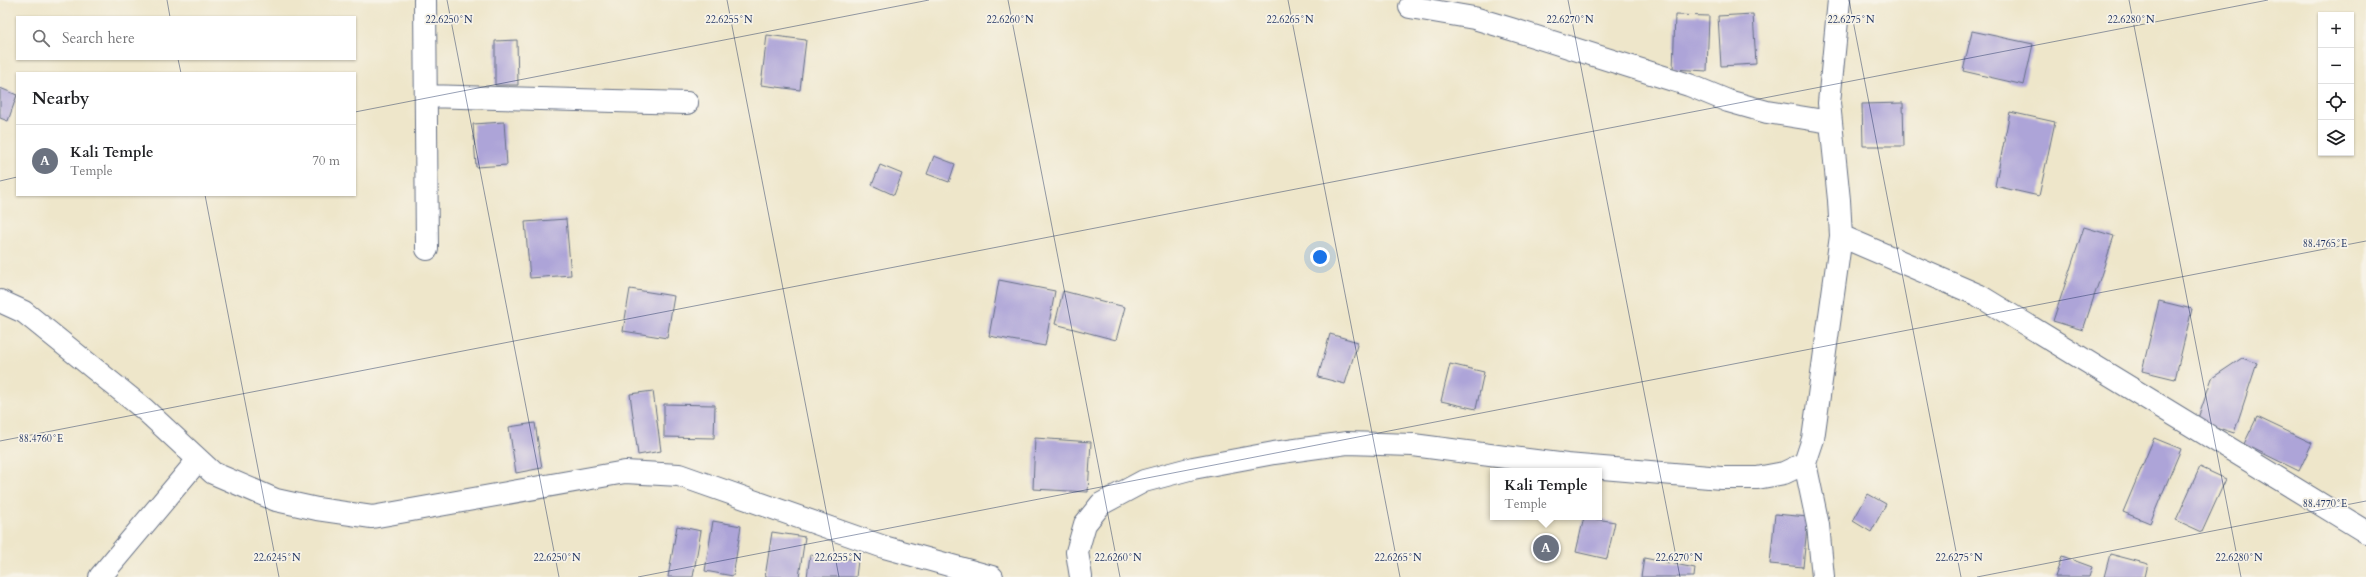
<!DOCTYPE html>
<html lang="en">
<head>
<meta charset="utf-8">
<style>
  body { margin:0; font-family:Cardo,serif; background:#f6f6f6; color:#202124 }
  .controls { position:absolute; right:12px; top:12px; display:grid; overflow:hidden; border-radius:0px; box-shadow:0 1px 3px #0004 }
  .controls button { width:36px; height:36px; display:grid; place-items:center; padding:0; border:0; border-bottom:1px solid #e0e0e0; background:#fff; color:#202124; font:20px sans-serif }
  .you { position:absolute; left:1320px; top:257px; width:14px; height:14px; margin:-10px; border:3px solid #fff; border-radius:50%; background:#1a73e8; box-shadow:0 0 0 6px #1a73e833 }
  .badge { display:grid; place-items:center; width:26px; height:26px; border-radius:50%; background:#b5179e; color:#fff; font-size:13px; font-weight:700 }
  .pin { position:absolute; translate:-50% -50%; border:2px solid #fff; box-shadow:0 1px 4px #0006 }
  .popup { position:absolute; left:1490px; top:468px; width:112px; height:52px; box-sizing:border-box; display:grid; place-content:center; border-radius:0px; background:#fff; filter:drop-shadow(0 1px 3px #0005); font-size:13px; white-space:nowrap; color:#757577 }
  .popup b { font-size:15px; color:#202124 }
  .popup::after { content:''; position:absolute; left:50%; top:100%; margin-left:-8px; border:8px solid transparent; border-top-color:#fff }
  .list { margin:0; padding:0; list-style:none }
  h2 { display:flex; justify-content:space-between; align-items:center; height:52px; margin:0; padding:0 16px; font-size:17px }
  h2 small { font-size:13px; font-weight:400; color:#757577 }
  .list li { display:grid; grid-template-columns:26px 1fr auto; gap:12px; align-items:center; box-sizing:border-box; height:72px; padding:0 16px; border-top:1px solid #e0e0e0 }
  .list b { display:block; font-size:15px; white-space:nowrap }
  .list p { margin:0; font-size:13px; white-space:nowrap; color:#757577 }
  .list em { font-size:13px; font-style:normal; color:#757577 }
  .icon { flex:none; width:22px; height:22px; fill:none; stroke:currentColor; stroke-width:2; stroke-linecap:round; stroke-linejoin:round }
  .map { position:relative; flex:none; width:2366px; height:577px; overflow:hidden }
  .search { position:absolute; background:#fff; box-shadow:0 1px 3px #0004; left:16px; top:16px; width:340px; height:44px; display:flex; align-items:center; gap:10px; box-sizing:border-box; padding:0 14px; border-radius:0px; color:#757577; font-size:15px }
  .panel { position:absolute; background:#fff; box-shadow:0 1px 3px #0004; left:16px; top:72px; width:340px; height:124px; border-radius:0px }
  .map>svg:first-child { display:block }
  .building { fill:#ada4d8 }
  .lines { fill:none; stroke-linecap:round; stroke-linejoin:round }
  .street-casing { stroke:#656f84; stroke-width:24 }
  .street { stroke:#fff; stroke-width:22 }
  .ticks { fill:none; stroke:#1b2f5e; stroke-width:1; stroke-opacity:0.45 }
  .ticks-label { font-size:10px; text-anchor:middle; fill:#1b2f5e; stroke:#f7f3e8; stroke-width:3.5; stroke-linejoin:round; paint-order:stroke }
</style>
</head>
<body>
<div class="map">
<svg width="2366" height="577" viewBox="0 0 2366 577">
  <rect width="100%" height="100%" fill="#f7f3e8"/>
  <filter id="ink" filterUnits="userSpaceOnUse"><feTurbulence type="fractalNoise" baseFrequency=".025" numOctaves="2"/><feDisplacementMap in="SourceGraphic" scale="8" xChannelSelector="R" yChannelSelector="G"/><feConvolveMatrix kernelMatrix="1 2 1 2 8 2 1 2 1" color-interpolation-filters="sRGB"/></filter>
  <filter id="wash" filterUnits="userSpaceOnUse"><feTurbulence type="fractalNoise" baseFrequency=".012" numOctaves="4" result="noise"/><feDisplacementMap in="SourceGraphic" scale="16" xChannelSelector="R" yChannelSelector="G"/><feGaussianBlur stdDeviation="0.9" result="paint"/><feColorMatrix in="noise" values="0 0 0 0 0 0 0 0 0 0 0 0 0 0 0 0 0 1.4 0 .05"/><feComposite in="paint" operator="in"/></filter>
  <g filter="url(#wash)">
    <rect width="100%" height="100%" fill="#eee6ca"/>
    <g id="blocks">
      <path class="building" d="M1753 14 1756 64 1721 66 1718 16Z
        M1675 15 1709 16 1707 71 1673 69Z
        M1972 31 2033 44 2024 85 1963 71Z
        M767 35 806 40 800 90 761 85Z
        M517 40 518 85H495V41Z
        M0 88 17 95 8 121 0 118Z
        M1903 103 1904 146H1863L1862 104Z
        M2010 112 2055 122 2039 196 1995 186Z
        M504 122 507 165 476 167 473 124Z
        M934 156 955 164 949 182 927 174Z
        M880 165 902 174 894 195 872 185Z
        M566 219 571 275 530 278 525 222Z
        M2084 227 2114 236 2083 330 2053 321Z
        M999 280 1055 291 1045 346 989 336Z
        M630 289 674 296 667 338 623 331Z
        M1063 291 1125 307 1116 340 1055 324Z
        M2159 301 2192 309 2175 379 2142 371Z
        M1330 334 1358 342 1345 384 1318 377Z
        M2242 358 2257 363 2234 433 2197 421 2212 378Z
        M1450 364 1484 372 1476 409 1441 401Z
        M653 391 661 451 638 455 630 394Z
        M664 404 715 405 714 438 664 437Z
        M2257 417 2312 443 2299 471 2244 444Z
        M535 423 542 468 516 473 509 427Z
        M1035 438 1091 442 1088 492 1033 489Z
        M2154 438 2181 449 2150 523 2123 512Z
        M2200 467 2226 479 2202 532 2176 520Z
        M1868 494 1886 504 1871 532 1853 521Z
        M1775 514 1808 517 1803 567 1770 564Z
        M1584 517 1615 522 1607 559 1576 552Z
        M713 521 741 526 733 576 705 571Z
        M677 526 701 531 693 577H668Z
        M772 532 805 537 799 577H765Z
        M2110 554 2148 564 2145 577H2104Z
        M810 555 858 560 856 577H807Z
        M2062 556 2092 567 2089 577H2055Z
        M1644 558 1695 568 1694 577H1641Z"/>
    </g>
  </g>
  <g filter="url(#ink)">
    <use href="#blocks" fill-opacity="0" stroke="#656f84" stroke-width="1"/>
    <g class="lines">
      <defs>
        <path id="street" d="M425 0 427 249
          M1410 7 1474 18 1511 29 1689 85 1728 101 1767 112 1830 122
          M426 96 687 103
          M1841 236 1978 295 2366 532
          M0 301 24 312 144 409 213 473 276 500 317 509 372 517 625 472 679 475 884 547 992 577
          M100 577 198 460
          M1081 577 1077 552 1085 524 1101 504 1144 481 1193 468 1274 453 1347 443 1413 445 1567 465 1721 478H1757L1784 473 1805 463
          M1823 577 1818 525 1805 463 1813 439 1841 236 1839 200 1829 103 1839 0"/>
      </defs>
      <use href="#street" class="street-casing"/>
      <use href="#street" class="street"/>
    </g>
  </g>
  <path class="ticks" d="M167 0 170 17M447 0 559 577M727 0 839 577M1008 0 1120 577M1288 0 1400 577M1568 0 1680 577M1849 0 1961 577M2129 0 2241 577M178 59 181 73M355 112 929 0M0 181 17 177M205 195 279 577M0 441 2268 0M638 577 2366 241M1977 577 2366 501"/>
  <g class="ticks-label">
    <text x="449" y="23">22.6250°N</text>
    <text x="729" y="23">22.6255°N</text>
    <text x="1010" y="23">22.6260°N</text>
    <text x="1290" y="23">22.6265°N</text>
    <text x="1570" y="23">22.6270°N</text>
    <text x="1851" y="23">22.6275°N</text>
    <text x="2131" y="23">22.6280°N</text>
    <text x="2325" y="247">88.4765°E</text>
    <text x="41" y="442">88.4760°E</text>
    <text x="2325" y="507">88.4770°E</text>
    <text x="277" y="561">22.6245°N</text>
    <text x="557" y="561">22.6250°N</text>
    <text x="838" y="561">22.6255°N</text>
    <text x="1118" y="561">22.6260°N</text>
    <text x="1398" y="561">22.6265°N</text>
    <text x="1679" y="561">22.6270°N</text>
    <text x="1959" y="561">22.6275°N</text>
    <text x="2239" y="561">22.6280°N</text>
  </g>
</svg>
<div class="controls">
<button>+</button>
<button>−</button>
<button><svg class="icon" aria-label="locate" viewBox="0 0 24 24"><circle cx="12" cy="12" r="6"/><path d="M12 2v4M12 18v4M2 12h4M18 12h4"/></svg></button>
<button><svg class="icon" aria-label="layers" viewBox="0 0 24 24"><path d="M12 4l9 5-9 5-9-5zM3 14l9 5 9-5"/></svg></button>
</div>
<div class="you"></div>
<div class="pin badge" style="left:1546px;top:548px;background:#6b7280">A</div>
<div class="popup"><b>Kali Temple</b>Temple</div>
<div class="search"><svg class="icon" aria-label="search" viewBox="0 0 24 24"><circle cx="10" cy="10" r="6"/><path d="M15 15l6 6"/></svg>Search here</div>
<section class="panel">
<h2>Nearby<small></small></h2>
<ul class="list">
<li><span class="badge" style="background:#6b7280">A</span><div><b>Kali Temple</b><p>Temple</p></div><em>70 m</em></li>
</ul>
</section>
</div>
</body>
</html>
